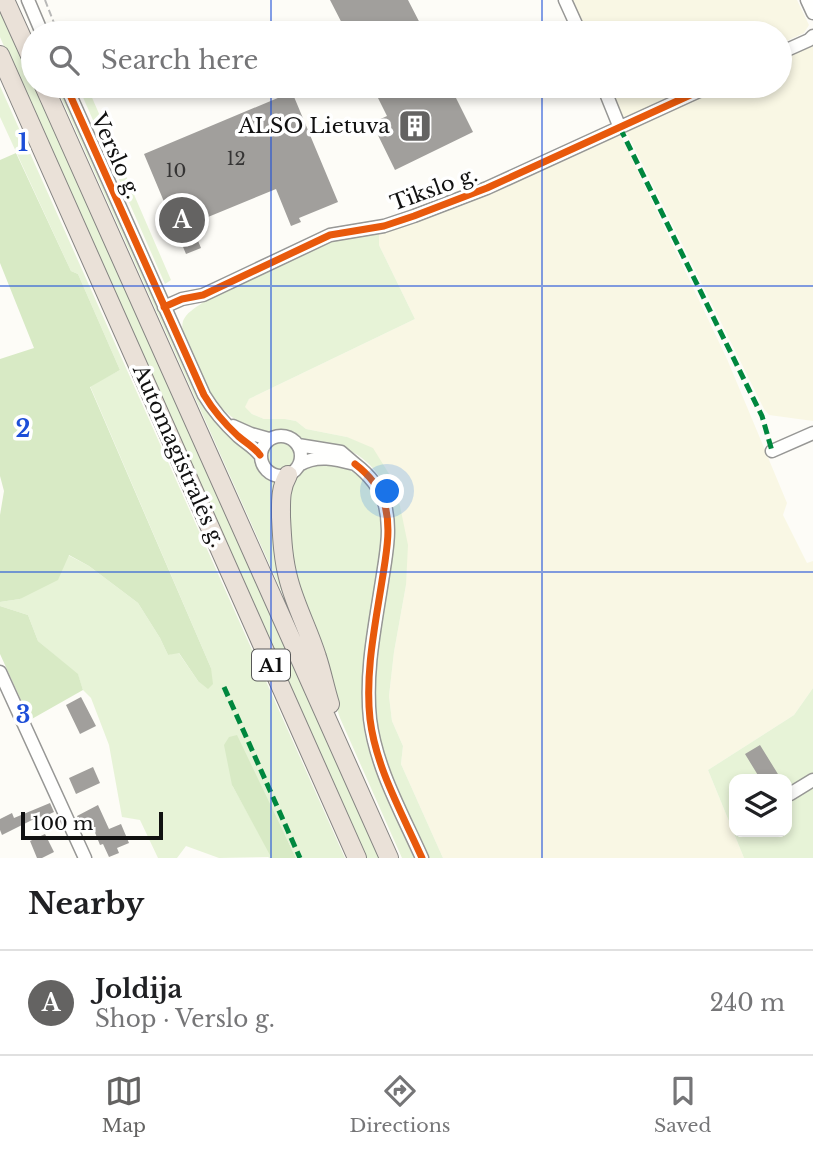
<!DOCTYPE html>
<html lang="en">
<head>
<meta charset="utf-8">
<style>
  body { margin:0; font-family:"Libre Baskerville",serif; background:#f2f2f2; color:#202124 }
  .controls { position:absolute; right:21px; bottom:21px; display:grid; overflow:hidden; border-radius:14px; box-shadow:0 4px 10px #0003 }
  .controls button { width:63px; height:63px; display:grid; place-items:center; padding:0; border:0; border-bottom:2px solid #e0e0e0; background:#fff; color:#202124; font:35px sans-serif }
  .scale { position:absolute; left:21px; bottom:18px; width:142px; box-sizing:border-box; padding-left:7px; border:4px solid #111; border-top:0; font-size:19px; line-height:24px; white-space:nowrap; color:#111; -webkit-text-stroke:5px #fff; paint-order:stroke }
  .you { position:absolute; left:388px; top:492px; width:24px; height:24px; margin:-18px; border:5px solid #fff; border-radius:50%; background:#1a73e8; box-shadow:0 0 0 10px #1a73e833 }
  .badge { display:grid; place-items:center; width:46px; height:46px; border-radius:50%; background:#646362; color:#fff; font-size:23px; font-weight:700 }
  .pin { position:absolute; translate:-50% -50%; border:4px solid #fff; box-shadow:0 2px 7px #0006 }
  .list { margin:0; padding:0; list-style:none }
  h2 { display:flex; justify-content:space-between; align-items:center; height:91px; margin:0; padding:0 28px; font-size:30px }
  h2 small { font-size:23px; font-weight:400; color:#757577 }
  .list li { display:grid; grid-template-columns:46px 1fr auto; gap:21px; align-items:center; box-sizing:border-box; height:105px; padding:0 28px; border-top:2px solid #e0e0e0 }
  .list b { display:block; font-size:26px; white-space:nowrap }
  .list p { margin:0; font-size:23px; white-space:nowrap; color:#757577 }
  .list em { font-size:23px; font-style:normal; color:#757577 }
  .icon { flex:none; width:38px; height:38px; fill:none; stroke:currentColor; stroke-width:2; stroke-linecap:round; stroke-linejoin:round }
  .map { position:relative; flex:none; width:813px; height:858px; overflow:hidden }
  .search { position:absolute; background:#fff; box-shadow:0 4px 10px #0003; left:21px; right:21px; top:21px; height:77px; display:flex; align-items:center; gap:18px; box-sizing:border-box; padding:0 24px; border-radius:38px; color:#757577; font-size:26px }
  .sheet { height:196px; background:#fff }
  nav { display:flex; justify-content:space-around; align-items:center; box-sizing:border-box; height:98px; border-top:2px solid #e0e0e0; background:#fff; font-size:19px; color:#757577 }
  nav a { display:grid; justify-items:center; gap:4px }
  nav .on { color:#646362 }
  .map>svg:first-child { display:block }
  .farmland { fill:#f9f7e4 }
  .green { fill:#e7f3d7; fill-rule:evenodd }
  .forest { fill:#d8eac5 }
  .building { fill:#a19f9c }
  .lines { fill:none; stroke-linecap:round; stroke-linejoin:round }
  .minor-casing { stroke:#979795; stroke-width:15 }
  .highway-casing { stroke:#858482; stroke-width:20 }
  .path { stroke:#b9b9b8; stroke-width:2; stroke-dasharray:7 3.5; stroke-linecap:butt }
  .minor { stroke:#fffffe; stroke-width:12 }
  .highway { stroke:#eae1d8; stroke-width:18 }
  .quiet { stroke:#00873e; stroke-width:5; stroke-dasharray:10 5; stroke-linecap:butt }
  .cycleway-casing { stroke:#fff; stroke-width:11 }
  .cycleway { stroke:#e8590c; stroke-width:7 }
  .grid { fill:none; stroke:#1d4ed8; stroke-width:2; stroke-opacity:0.55 }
  .labels { text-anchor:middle; stroke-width:7; stroke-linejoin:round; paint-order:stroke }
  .number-label { font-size:18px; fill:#353434 }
  .shield { fill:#fff; stroke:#585858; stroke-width:2 }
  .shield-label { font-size:19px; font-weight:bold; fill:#111 }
  .poi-label { font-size:21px; fill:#111; stroke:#fff; text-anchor:end }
  .street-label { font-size:21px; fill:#111; stroke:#fff }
  .grid-label { font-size:23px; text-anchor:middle; font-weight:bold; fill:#1d4ed8; stroke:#fff; stroke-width:7; stroke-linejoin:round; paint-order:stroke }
</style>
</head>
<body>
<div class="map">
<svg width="813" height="858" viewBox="0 0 813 858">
  <rect width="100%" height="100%" fill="#fdfcf7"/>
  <path class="farmland" d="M569 0H797L809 25 804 33 780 44V33H583Z
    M813 44V421L769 415 764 409 626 131 724 86H780V60Z
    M606 86H693L631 115 624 117 619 115Z
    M619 136 623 140 727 359 787 503 783 515 807 563 813 561V688L794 715 708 770 744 858H443L401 764 403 746 392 721 389 696 394 652 406 585 391 477 347 437 306 429 296 421 285 419H264L252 414 244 407 249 399 415 319 379 245V232L511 182Z"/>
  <path class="green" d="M0 1 33 76V86H38L379 858H365L78 216 0 37Z
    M0 86 345 858H296L285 835 232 785 272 857 219 858 186 846 177 858H158L140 820 122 817 109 745 91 698 83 690 78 675 38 641 28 615 0 606V602L20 599 68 555 89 566 138 603 160 638 168 655 178 652 198 681 211 668 90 386 120 370 78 274 71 271 0 117Z
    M56 86H60L184 365 204 405 223 431 255 457 258 466 267 478 278 482 277 486 313 662Z
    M78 86H87L171 280 165 284Z
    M379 232V245L415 319 249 399 245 407 252 414 264 419H285L296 421 306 429 347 437 373 448 391 477 400 506 408 545 406 585 394 652 389 696 392 721 403 746 401 764 443 858H428C412 824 394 790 383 754 363 686 384 604 395 535 397 495 376 456 335 445 325 442 312 445 303 440 296 437 292 432 284 431 273 429 263 434 252 429 234 422 218 406 208 391 200 380 196 364 191 351 187 342 180 332 183 321 186 313 195 308 202 303L336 238Z
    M268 456a13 13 0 1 1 26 0a13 13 0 1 1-26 0Z
    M332 462C347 468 362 475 370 490 390 523 378 569 373 606 368 641 360 676 362 712 364 758 396 816 414 858H402L340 718 296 591 285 494 295 475 305 466Z
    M813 688V858H744L708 770 794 715ZM734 779H787V832H734Z"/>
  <path class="forest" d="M16 153 71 271 78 274 120 370 90 387 211 668 213 684 208 689 198 681 179 653 168 655 160 638 138 603 89 566 69 555 58 580 20 599 0 602V515L4 491 0 476V359L34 348 0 263V160Z
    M0 606 28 615 38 641 78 674 83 690 30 720 0 654Z
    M237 735 296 858H268L271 857 232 785 224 745 229 737Z"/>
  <path class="building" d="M330 0H408L425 33H347Z
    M372 86H450L473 132 395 170 372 123 387 116Z
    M292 92 338 202 299 218 301 222 291 226 276 189 191 224 201 248 186 254 144 154Z
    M81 697 96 726 80 734 66 705Z
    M760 745 781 779H760L756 772 745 754Z
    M93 767 100 783 76 794 69 778Z
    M50 803 54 812 41 818 40 816 2 835 0 830V819L12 813 14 818Z
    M98 805 109 829 121 824 129 843 117 848 119 853 109 857 103 844 100 845 92 825H90L89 824 82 827 77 816Z
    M45 834 54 852 42 858H37L30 841Z"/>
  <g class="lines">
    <defs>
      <path id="minor" d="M28 0 42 33
        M565 0 580 33
        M807 0 813 13
        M780 53 809 40 813 36
        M66 86 204 395C213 410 225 424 238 436 246 443 254 447 260 455
        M603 86 620 128
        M164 307 182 299 203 295 330 235 384 226 414 216 487 188 710 86
        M233 426 251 434 269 439
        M261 456a20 20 0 1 1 40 0a20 20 0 1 1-40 0Z
        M298 445 341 452 355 464C336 459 317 454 299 465
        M772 451 813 433
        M355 464C368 474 379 486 384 502 392 527 386 555 382 581 375 626 365 673 370 719 376 768 402 813 422 858
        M0 672 85 858
        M790 794 813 780"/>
      <path id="highway" d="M5 0 33 62
        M0 55 357 858
        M44 86 389 858
        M288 475C280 489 281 501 281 517 282 538 283 560 289 581 296 607 309 631 317 657 322 672 325 688 330 704"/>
    </defs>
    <use href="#minor" class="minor-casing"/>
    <use href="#highway" class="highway-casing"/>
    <path class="path" d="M45 0 58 33"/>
    <use href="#minor" class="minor"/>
    <use href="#highway" class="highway"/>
    <path class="quiet" d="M620 128 762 416 772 451
      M224 687 300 858"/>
    <defs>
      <path id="cycleway" d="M66 86 204 395C213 410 225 424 238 436 246 443 254 447 260 455
        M164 307 182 299 203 295 330 235 384 226 414 216 487 188 710 86
        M355 464C368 474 379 486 384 502 392 527 386 555 382 581 375 626 365 673 370 719 376 768 402 813 422 858"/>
    </defs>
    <use href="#cycleway" class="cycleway-casing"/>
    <use href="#cycleway" class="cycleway"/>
  </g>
  <path class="grid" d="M271 0V33M542 0V33M271 86V858M542 86V858M0 286H813M0 572H813"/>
  <defs>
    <symbol id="building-square" viewBox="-11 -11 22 22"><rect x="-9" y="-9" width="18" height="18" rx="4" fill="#646362" stroke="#fff"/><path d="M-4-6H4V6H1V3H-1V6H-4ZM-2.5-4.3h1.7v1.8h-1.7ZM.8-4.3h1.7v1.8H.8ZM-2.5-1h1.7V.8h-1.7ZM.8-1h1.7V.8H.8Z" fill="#fff"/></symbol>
  </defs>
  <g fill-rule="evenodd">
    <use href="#building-square" x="396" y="107" width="38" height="38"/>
  </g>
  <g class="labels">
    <g class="number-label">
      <text x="236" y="165">12</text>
      <text x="176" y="177">10</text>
    </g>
    <rect class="shield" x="252" y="649.5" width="38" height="31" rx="5"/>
    <g class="shield-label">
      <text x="271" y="672">A1</text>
    </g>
    <g class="poi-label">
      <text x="390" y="133">ALSO Lietuva</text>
    </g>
    <g class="street-label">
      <text transform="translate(116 156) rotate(66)" y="7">Verslo g.</text>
      <text transform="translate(434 189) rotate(-20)" y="7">Tikslo g.</text>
      <text transform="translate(179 456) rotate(66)" y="7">Automagistralės g.</text>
    </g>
  </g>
  <g class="grid-label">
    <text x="23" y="151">1</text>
    <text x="23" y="437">2</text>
    <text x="23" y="723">3</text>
  </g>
</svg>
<div class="controls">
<button><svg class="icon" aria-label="layers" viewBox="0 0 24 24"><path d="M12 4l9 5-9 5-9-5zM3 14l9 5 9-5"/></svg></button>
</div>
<div class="scale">100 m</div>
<div class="you"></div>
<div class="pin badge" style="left:182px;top:220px">A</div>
<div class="search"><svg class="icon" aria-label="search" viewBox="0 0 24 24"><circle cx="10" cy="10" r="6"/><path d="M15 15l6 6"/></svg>Search here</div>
</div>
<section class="sheet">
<h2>Nearby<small></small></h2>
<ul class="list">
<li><span class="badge">A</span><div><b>Joldija</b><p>Shop · Verslo g.</p></div><em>240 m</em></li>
</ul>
</section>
<nav>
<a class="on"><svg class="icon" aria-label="map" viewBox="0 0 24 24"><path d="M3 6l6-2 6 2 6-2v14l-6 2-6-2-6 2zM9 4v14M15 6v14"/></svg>Map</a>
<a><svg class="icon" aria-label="directions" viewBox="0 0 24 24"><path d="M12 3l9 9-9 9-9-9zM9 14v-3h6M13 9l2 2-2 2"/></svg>Directions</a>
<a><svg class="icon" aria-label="saved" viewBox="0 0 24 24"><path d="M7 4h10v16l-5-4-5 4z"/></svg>Saved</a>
</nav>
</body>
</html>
